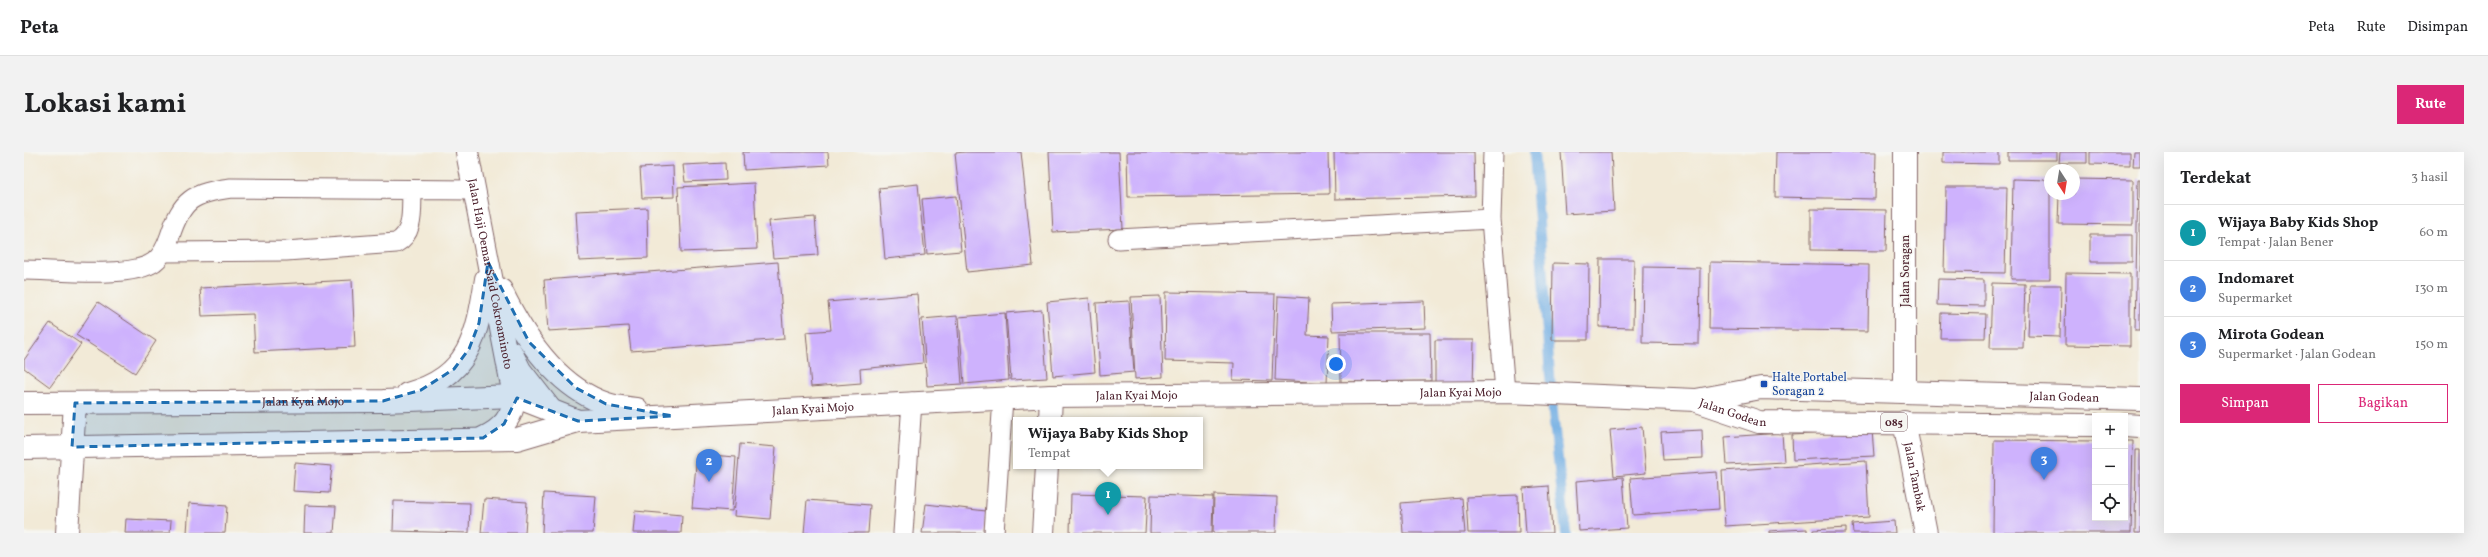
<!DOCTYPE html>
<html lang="id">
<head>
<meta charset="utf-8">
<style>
  body { margin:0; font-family:Vollkorn,serif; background:#f2f2f2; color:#202124 }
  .controls { position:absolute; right:12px; bottom:12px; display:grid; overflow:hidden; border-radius:0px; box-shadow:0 4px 16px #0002 }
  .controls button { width:36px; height:36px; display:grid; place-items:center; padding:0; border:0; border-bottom:1px solid #e0e0e0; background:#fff; color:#202124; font:20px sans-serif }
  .compass { position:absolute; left:2020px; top:12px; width:36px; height:36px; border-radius:50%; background:#fff; box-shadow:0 4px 16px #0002; rotate:168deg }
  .you { position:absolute; left:1312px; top:212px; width:14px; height:14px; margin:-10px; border:3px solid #fff; border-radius:50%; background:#1a73e8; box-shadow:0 0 0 6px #1a73e833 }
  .badge { display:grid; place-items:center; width:26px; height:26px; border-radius:50%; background:#db2777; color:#fff; font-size:13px; font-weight:700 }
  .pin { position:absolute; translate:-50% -33px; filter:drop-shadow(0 1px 2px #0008) }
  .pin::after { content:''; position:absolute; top:21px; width:14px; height:12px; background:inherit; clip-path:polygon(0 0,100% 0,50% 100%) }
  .popup { position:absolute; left:989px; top:265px; width:190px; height:52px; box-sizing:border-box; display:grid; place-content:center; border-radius:0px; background:#fff; filter:drop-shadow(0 1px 3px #0005); font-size:13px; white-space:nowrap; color:#757577 }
  .popup b { font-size:15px; color:#202124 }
  .popup::after { content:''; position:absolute; left:50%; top:100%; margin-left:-8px; border:8px solid transparent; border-top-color:#fff }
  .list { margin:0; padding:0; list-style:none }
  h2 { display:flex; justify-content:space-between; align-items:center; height:52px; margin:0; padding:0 16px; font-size:17px }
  h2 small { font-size:13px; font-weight:400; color:#757577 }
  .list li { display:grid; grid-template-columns:26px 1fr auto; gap:12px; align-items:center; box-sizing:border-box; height:56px; padding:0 16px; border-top:1px solid #e0e0e0 }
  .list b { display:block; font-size:15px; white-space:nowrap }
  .list p { margin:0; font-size:13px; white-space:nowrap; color:#757577 }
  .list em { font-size:13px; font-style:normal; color:#757577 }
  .actions { display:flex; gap:8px; padding:12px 16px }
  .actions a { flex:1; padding:9px 0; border:1px solid #db2777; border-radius:0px; text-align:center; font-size:14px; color:#db2777 }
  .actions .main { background:#db2777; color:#fff }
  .icon { flex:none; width:22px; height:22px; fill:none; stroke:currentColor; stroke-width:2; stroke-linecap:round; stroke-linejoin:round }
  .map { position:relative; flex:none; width:2116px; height:381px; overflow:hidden; border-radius:0px }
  header { display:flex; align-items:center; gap:24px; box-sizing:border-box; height:56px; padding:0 20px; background:#fff; border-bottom:1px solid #e0e0e0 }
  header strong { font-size:19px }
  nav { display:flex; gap:22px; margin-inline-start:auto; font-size:14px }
  .intro { display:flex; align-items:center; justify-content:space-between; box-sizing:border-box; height:96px; padding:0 24px }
  h1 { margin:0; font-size:28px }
  .button { padding:10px 18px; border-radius:0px; background:#db2777; color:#fff; font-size:14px; font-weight:700 }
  main { display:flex; gap:24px; padding:0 24px }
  aside { flex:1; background:#fff; border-radius:0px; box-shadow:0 4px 16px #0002 }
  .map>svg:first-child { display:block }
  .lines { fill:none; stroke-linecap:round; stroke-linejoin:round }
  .stream { stroke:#71ade3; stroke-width:10 }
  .building { fill:#ceb2fd }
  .lane-casing { stroke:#856667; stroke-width:21 }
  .street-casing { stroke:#856667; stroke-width:24 }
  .secondary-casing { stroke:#856667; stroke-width:24 }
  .primary-casing { stroke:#856667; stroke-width:24 }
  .lane { stroke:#fff; stroke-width:19 }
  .street { stroke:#fff; stroke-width:22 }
  .secondary { stroke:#fff; stroke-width:22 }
  .primary { stroke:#fff; stroke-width:22 }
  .marked { fill:#1f6fb2; fill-opacity:0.2; stroke:#1f6fb2; stroke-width:3; stroke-dasharray:8 5; stroke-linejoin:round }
  .transit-dot { fill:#1a4fb4; stroke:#f6f6f2; stroke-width:1.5 }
  .labels { text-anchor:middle; stroke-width:3; stroke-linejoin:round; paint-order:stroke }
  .shield { fill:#f6f6f2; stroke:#7e6067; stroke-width:1 }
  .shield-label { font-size:11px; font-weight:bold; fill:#4a1f2b }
  .street-label { font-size:12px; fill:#4a1f2b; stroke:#f6f6f2 }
  .transit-label { font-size:12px; fill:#164399; stroke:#f6f6f2; text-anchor:start }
</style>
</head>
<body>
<header>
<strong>Peta</strong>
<nav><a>Peta</a><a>Rute</a><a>Disimpan</a></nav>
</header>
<div class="intro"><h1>Lokasi kami</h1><a class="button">Rute</a></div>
<main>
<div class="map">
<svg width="2116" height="381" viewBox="0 0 2116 381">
  <rect width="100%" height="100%" fill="#f6f6f2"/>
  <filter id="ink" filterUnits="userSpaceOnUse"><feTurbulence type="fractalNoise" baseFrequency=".025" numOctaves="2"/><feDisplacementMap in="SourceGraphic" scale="8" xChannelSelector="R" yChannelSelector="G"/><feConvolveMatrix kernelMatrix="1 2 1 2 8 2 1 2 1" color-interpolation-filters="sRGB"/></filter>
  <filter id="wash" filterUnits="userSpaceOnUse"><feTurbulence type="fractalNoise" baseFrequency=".012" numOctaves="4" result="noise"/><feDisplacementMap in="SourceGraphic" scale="16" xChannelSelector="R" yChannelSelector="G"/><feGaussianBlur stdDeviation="0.9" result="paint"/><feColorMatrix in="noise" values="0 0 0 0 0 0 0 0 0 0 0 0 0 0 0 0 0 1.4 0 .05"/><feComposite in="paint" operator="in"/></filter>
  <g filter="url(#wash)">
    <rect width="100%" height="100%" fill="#f2ead7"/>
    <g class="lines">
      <path class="stream" d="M1510 0 1528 251 1542 381"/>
    </g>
    <g id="blocks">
      <path class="building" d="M719 0H804L805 13 720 18Z
        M941 0H997L1009 113 943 120 931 1Z
        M1025 0H1095L1099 77 1029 80Z
        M1103 0H1304L1305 42 1104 45Z
        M1310 0H1450L1451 44 1311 47Z
        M1537 0H1587L1590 59 1541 62Z
        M1752 0H1852L1851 47 1751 45Z
        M1919 0H1975V12L1919 11Z
        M1984 0H2033V8H1984Z
        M2036 0H2063V11H2035Z
        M2066 0H2106V13L2066 12Z
        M2110 0H2116V14H2109Z
        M701 11 702 28 661 30 659 13Z
        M649 14 650 45 618 46 616 16Z
        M1989 27 2026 28V127H1987Z
        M2050 27 2109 28V73L2034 72 2035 42H2050Z
        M2114 27H2116V179H2111Z
        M730 31 733 97 657 100 654 35Z
        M894 32 901 103 861 107 855 36Z
        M1922 35H1983L1981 121 1920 120Z
        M932 44 937 99 903 102 898 47Z
        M623 56 624 106 555 109 552 59Z
        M1787 57 1863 58 1862 99 1787 98Z
        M791 65 794 103 749 106 745 69Z
        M2066 83H2108V110H2066Z
        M1576 107H1610L1609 176 1575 175Z
        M754 110 760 187 607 199 604 174 524 179 520 128Z
        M1686 110 1845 113 1844 179 1685 177Z
        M1529 111 1565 112 1564 188H1528Z
        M1619 115 1676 116 1675 192 1618 191Z
        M2042 121 2106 122V194L2041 193Z
        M1914 127 1960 128V154L1913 153Z
        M328 128 331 195 231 200 229 162 178 164 176 136Z
        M1968 131 2001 132 1999 196H1966Z
        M2006 133H2037L2036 185 2004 184Z
        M1142 140 1251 142 1248 229 1209 228 1210 211 1141 209Z
        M893 142 899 211 836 217 837 231 787 235 782 180 807 178 804 150Z
        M1136 144 1139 225 1111 227 1107 145Z
        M1254 144 1285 146 1283 183 1305 184 1303 231 1251 228Z
        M1065 146 1071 220 1029 224 1023 150Z
        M1105 149 1110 220 1076 223 1072 151Z
        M1400 149 1401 176 1308 179 1307 152Z
        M74 150 132 189 111 221 52 183Z
        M1018 158 1023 226 987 228 982 161Z
        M981 161 985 228 940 232 935 165Z
        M1917 161 1962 162 1961 186H1916Z
        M933 164 938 232 903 234 898 167Z
        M26 171 57 192 26 235 0 216V208Z
        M1316 181H1406L1407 229 1317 230Z
        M1411 188H1450L1449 236 1411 235Z
        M1618 275 1622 321 1590 324 1586 278Z
        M1678 278 1679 306 1639 308 1637 280Z
        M1848 278 1850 304 1769 308 1768 283Z
        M1758 281 1760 310 1703 313 1701 285Z
        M1970 288 2071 289V366H2101V289H2109L2107 381H1969Z
        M716 292 752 295 746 367 710 364Z
        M2112 298H2116V381H2111Z
        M673 302 712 305 708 359 668 356Z
        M1842 309 1845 365 1701 374 1698 319Z
        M271 311 308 314 305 341 269 339Z
        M1693 320 1695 357 1609 363 1606 326Z
        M1599 325 1603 376 1555 379 1552 329Z
        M1525 334 1528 381H1502L1499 336Z
        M520 341 572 344 569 381H518Z
        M1047 342 1123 344 1121 381H1046Z
        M1127 343 1189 345 1188 381H1126Z
        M1190 343 1253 345 1252 381H1189Z
        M1494 343 1495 381H1444L1442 345Z
        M1438 346 1441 381H1379L1377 351Z
        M460 347 503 350 501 381H457Z
        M783 348 846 353 844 381H780Z
        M370 349 446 351 445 381 369 379Z
        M165 351 203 354 201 381H163Z
        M902 352 962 359 960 381H898Z
        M281 353 312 354 310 381H280Z
        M611 359 658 363 657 381H609Z
        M102 367 147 369 146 381H101Z
        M1870 369 1871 381H1829L1828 372Z
        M1822 376V381H1789V378Z
        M1783 377V381H1745V379Z"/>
    </g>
  </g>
  <g filter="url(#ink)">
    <use href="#blocks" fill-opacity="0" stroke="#856667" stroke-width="1"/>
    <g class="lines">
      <defs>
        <path id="lane" d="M1467 67 1469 0
          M1094 87 1467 67 1481 240
          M139 100 262 99 372 91C391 81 387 57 388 39
          M0 118C31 118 106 127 130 110 138 104 143 93 146 84 158 47 169 41 207 36L451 38
          M879 381 888 250
          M970 381 979 246"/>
        <g id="street">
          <path d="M1026 268 1027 244"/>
          <path id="s1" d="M1880 270 1902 381"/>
          <path d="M43 381 51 251"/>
          <path d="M1019 381 1023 314"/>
        </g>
        <path id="secondary" d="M1881 239V0"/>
        <g id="primary">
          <path id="s2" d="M443 0 490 244C490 265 477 278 459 286"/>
          <path d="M477 138C499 184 532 235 583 252 592 255 603 256 613 257"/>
          <path d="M487 200 496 218 527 258"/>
          <path d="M383 242C446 225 453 184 462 127"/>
          <path id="s3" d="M1673 249 1735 270 2071 273"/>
          <path id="s4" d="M0 251 359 249 490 244 554 269"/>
          <path d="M2101 273 2116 274"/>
          <path id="s5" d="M0 296 493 287 554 269 1027 244 1481 240 1672 248 1737 236 2116 247"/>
        </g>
      </defs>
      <use href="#lane" class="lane-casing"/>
      <use href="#street" class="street-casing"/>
      <use href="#secondary" class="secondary-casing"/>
      <use href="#primary" class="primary-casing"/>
      <use href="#lane" class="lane"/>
      <use href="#street" class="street"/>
      <use href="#secondary" class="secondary"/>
      <use href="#primary" class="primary"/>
    </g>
  </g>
  <path class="marked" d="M464 110 505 190 552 236 582 252 649 264 554 269 493 246 480 272 459 286 48 295 51 251 359 249 397 238 430 217 445 197 455 171Z"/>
  <rect class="transit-dot" x="1736" y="228" width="8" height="8" rx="2"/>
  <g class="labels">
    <rect class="shield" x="1857" y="261" width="26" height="18" rx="3"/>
    <g class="shield-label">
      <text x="1870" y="274">085</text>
    </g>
    <g class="street-label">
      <text transform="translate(1881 119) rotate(-90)" y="4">Jalan Soragan</text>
      <text dy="4" stroke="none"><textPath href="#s2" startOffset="124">Jalan Haji Oemar Said Cokroaminoto</textPath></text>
      <text dy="4" stroke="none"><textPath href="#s5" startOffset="1440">Jalan Kyai Mojo</textPath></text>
      <text dy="4" stroke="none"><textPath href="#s5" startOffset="1116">Jalan Kyai Mojo</textPath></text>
      <text dy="4" stroke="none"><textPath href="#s5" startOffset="2045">Jalan Godean</textPath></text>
      <text dy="4" stroke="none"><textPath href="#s4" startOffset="279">Jalan Kyai Mojo</textPath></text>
      <text dy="4" stroke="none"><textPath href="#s5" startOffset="792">Jalan Kyai Mojo</textPath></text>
      <text dy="4" stroke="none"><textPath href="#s3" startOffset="38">Jalan Godean</textPath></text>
      <text dy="4" stroke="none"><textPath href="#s1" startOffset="56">Jalan Tambak</textPath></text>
    </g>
    <g class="transit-label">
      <text x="1748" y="229">Halte Portabel<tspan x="1748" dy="14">Soragan 2</tspan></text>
    </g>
  </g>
</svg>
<div class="controls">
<button>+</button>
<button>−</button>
<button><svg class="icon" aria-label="locate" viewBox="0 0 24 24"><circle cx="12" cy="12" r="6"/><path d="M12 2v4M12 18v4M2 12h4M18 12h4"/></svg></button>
</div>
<svg class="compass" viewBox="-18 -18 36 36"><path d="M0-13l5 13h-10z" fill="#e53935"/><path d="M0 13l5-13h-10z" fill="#757577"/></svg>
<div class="you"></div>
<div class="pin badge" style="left:1084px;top:363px;background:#0f9aa8">1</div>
<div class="popup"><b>Wijaya Baby Kids Shop</b>Tempat</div>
<div class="pin badge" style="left:685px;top:330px;background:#3f7fe0">2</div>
<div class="pin badge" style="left:2020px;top:328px;background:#3f7fe0">3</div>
</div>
<aside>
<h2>Terdekat<small>3 hasil</small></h2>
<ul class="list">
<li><span class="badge" style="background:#0f9aa8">1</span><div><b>Wijaya Baby Kids Shop</b><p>Tempat · Jalan Bener</p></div><em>60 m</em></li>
<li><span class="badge" style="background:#3f7fe0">2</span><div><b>Indomaret</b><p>Supermarket</p></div><em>130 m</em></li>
<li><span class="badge" style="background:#3f7fe0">3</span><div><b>Mirota Godean</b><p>Supermarket · Jalan Godean</p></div><em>150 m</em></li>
</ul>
<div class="actions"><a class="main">Simpan</a><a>Bagikan</a></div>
</aside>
</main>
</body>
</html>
